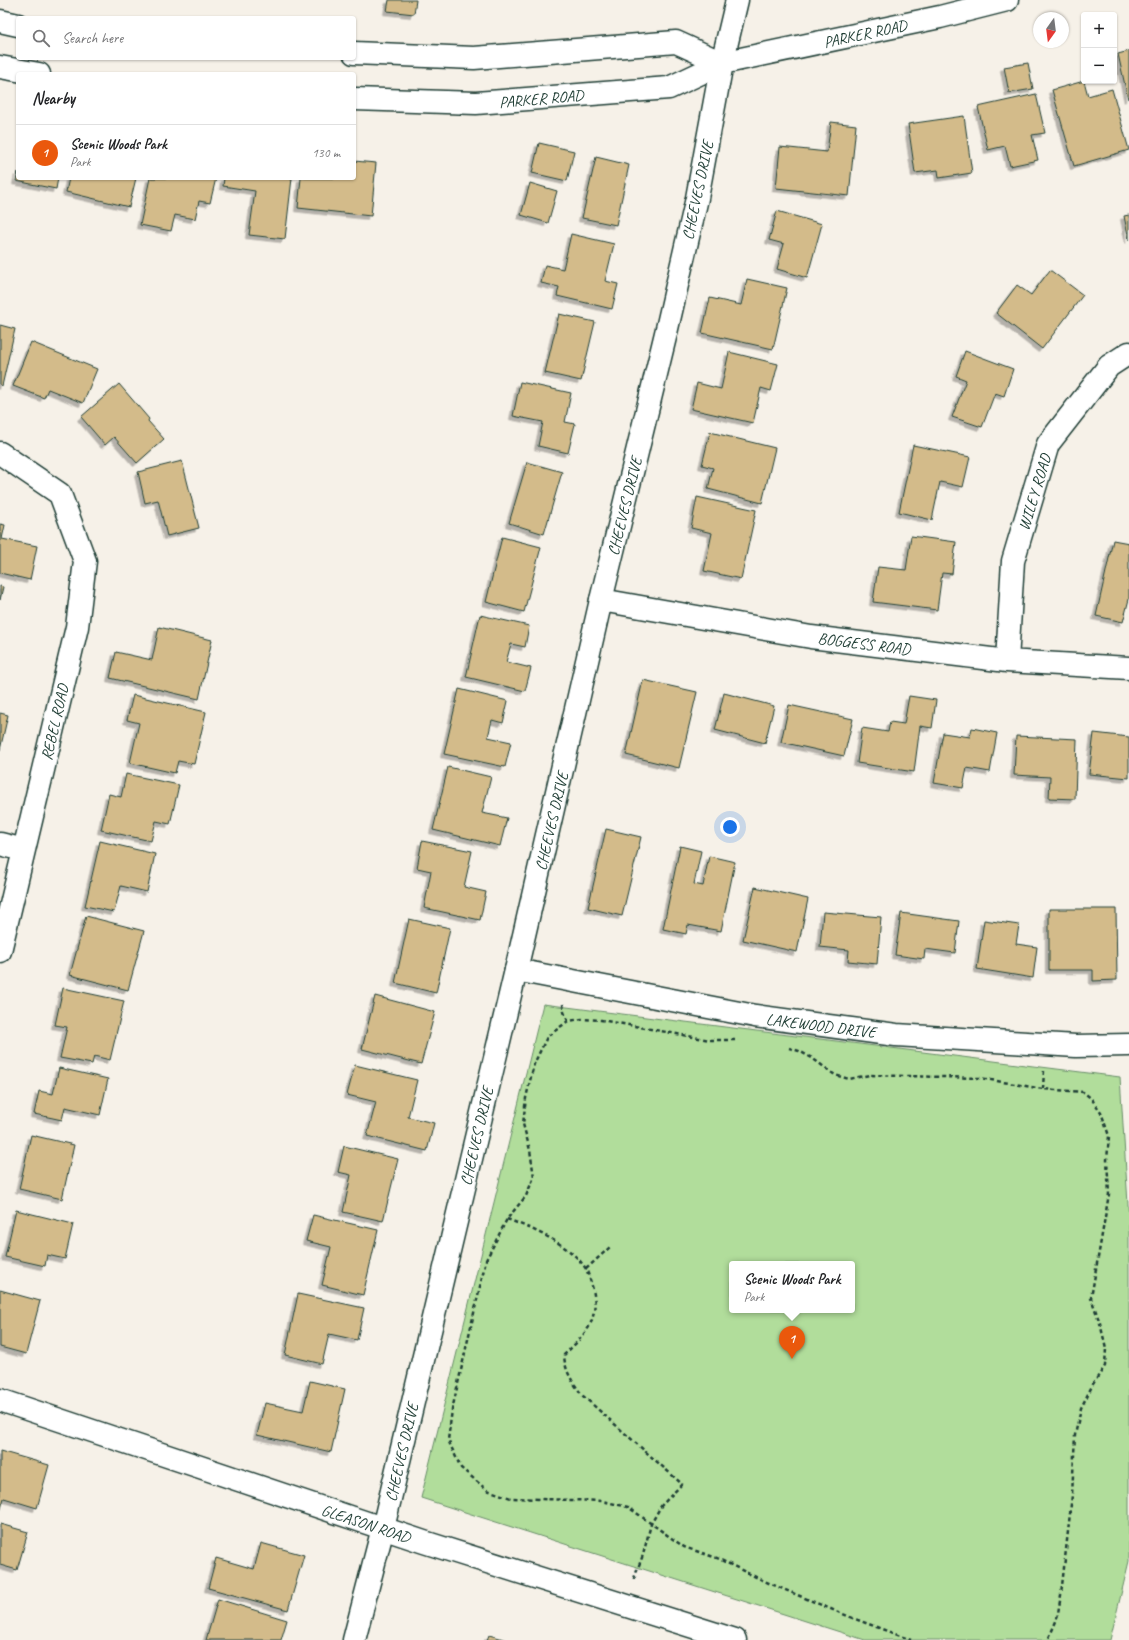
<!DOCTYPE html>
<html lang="en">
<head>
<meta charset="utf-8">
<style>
  body { margin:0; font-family:Caveat,sans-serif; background:#f2f2f2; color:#202124 }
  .controls { position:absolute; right:12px; top:12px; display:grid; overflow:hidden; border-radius:4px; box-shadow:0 1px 3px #0004 }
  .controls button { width:36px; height:36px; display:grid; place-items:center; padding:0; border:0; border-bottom:1px solid #e0e0e0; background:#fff; color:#202124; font:20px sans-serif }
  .compass { position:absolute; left:1033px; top:12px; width:36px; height:36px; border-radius:50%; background:#fff; box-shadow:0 1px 3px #0004; rotate:194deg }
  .you { position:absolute; left:730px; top:827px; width:14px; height:14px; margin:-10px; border:3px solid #fff; border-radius:50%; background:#1a73e8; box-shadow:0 0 0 6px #1a73e833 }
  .badge { display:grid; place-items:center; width:26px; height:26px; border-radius:50%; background:#ea580c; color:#fff; font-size:13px; font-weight:700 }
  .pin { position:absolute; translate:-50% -33px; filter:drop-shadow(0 1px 2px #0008) }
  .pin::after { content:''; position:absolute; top:21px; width:14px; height:12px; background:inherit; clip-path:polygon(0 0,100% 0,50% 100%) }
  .popup { position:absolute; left:729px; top:1261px; width:126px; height:52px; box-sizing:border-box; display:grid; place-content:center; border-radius:4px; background:#fff; filter:drop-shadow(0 1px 3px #0005); font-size:13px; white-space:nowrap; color:#757577 }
  .popup b { font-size:15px; color:#202124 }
  .popup::after { content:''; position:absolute; left:50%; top:100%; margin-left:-8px; border:8px solid transparent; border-top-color:#fff }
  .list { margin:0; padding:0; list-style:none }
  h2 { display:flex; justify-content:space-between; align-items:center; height:52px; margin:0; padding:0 16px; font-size:17px }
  h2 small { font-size:13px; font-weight:400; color:#757577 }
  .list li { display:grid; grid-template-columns:26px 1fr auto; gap:12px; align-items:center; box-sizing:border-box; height:56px; padding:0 16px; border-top:1px solid #e0e0e0 }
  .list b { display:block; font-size:15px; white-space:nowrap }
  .list p { margin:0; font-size:13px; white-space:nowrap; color:#757577 }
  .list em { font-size:13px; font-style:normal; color:#757577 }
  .icon { flex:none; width:22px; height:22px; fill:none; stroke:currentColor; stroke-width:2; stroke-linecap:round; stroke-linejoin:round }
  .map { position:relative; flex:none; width:1129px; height:1640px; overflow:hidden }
  .search { position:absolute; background:#fff; box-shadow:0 1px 3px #0004; left:16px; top:16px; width:340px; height:44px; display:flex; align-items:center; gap:10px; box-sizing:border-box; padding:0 14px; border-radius:4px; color:#757577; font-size:15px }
  .panel { position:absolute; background:#fff; box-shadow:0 1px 3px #0004; left:16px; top:72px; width:340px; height:108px; border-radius:4px }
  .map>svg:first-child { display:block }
  .green { fill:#b1dd9b; stroke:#688d68; fill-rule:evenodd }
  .building { fill:#d3bb8a; stroke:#1f3d34; filter:url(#shadow) }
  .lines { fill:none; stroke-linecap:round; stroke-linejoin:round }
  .street-casing { stroke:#1f3d34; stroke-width:25 }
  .secondary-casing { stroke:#1f3d34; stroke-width:25 }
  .path { stroke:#1f3d34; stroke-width:2.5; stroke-dasharray:4 3; stroke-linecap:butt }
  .street { stroke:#fff; stroke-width:22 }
  .secondary { stroke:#fff; stroke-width:22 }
  .labels { text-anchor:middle; stroke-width:3; stroke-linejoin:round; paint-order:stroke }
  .street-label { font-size:16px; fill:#1f3d34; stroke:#fff }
</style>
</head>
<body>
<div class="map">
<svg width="1129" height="1640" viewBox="0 0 1129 1640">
  <defs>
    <filter id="shadow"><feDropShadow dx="-3.5" dy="3.5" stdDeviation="0" flood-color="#0004"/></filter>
  </defs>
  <rect width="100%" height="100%" fill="#f6f1e8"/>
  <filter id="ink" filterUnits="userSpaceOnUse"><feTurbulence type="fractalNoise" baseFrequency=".025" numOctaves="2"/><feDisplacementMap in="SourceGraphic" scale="8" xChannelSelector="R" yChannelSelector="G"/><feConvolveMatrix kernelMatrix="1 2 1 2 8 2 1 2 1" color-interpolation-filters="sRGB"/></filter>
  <g filter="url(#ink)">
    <path class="green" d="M543 1004 1120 1077 1129 1220V1561L1110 1640H865L421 1498ZM732 1264H852V1310H732Z"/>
    <path class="building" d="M389 0H416L414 14 387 11Z
      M1129 51V98L1128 99 1118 54Z
      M1028 63 1033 89 1009 93 1004 67Z
      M1084 81 1088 96 1112 89 1129 150 1074 166 1052 90Z
      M1036 94 1045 133 1032 135 1038 160 1010 166 1005 146 988 150 978 107Z
      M964 116 972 173 939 178 938 170 915 173 908 124Z
      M831 122 856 125 849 196 776 188 780 147 827 152Z
      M539 143 574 151 567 181 532 173Z
      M596 157 629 165 616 225 582 218Z
      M354 161 376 163 371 216 298 208 301 178H354Z
      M18 172V178H58L56 189 16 181Z
      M69 178H136L129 207 66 192Z
      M150 178H216L210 203 199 201 195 219 175 215 171 231 140 225Z
      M224 178H292L285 239 249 235 255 191 223 186Z
      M530 183 557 191 548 223 521 215Z
      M777 211 822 224 807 278 777 269 784 244 769 240Z
      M1129 215V240L1124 216Z
      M571 234 614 244 605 281 618 284 612 309 557 296 559 287 541 283 545 265 563 269Z
      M1050 270 1083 295 1042 349 996 313 1017 285 1031 295Z
      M747 279 787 288 773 349 702 333 710 298 741 305Z
      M559 314 595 322 581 381 545 373Z
      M0 325 15 329 2 386 0 385Z
      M31 342 97 369 83 403 48 389 44 398 13 386Z
      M965 351 1013 369 1004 396 995 393 982 427 952 417 966 380 956 376Z
      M729 352 778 364 771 391 761 388 753 423 691 409 697 383 721 389Z
      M520 382 571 393 565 422 575 424 568 453 538 446 543 422 513 416Z
      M119 384 149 419 148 421 164 439 137 463 114 437 105 445 81 417Z
      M710 432 775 448 762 503 708 489 713 468 702 465Z
      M913 445 970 457 963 487 940 482 932 520 899 512Z
      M182 461 199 528 167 536 158 500 145 503 138 472Z
      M527 462 562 472 544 534 509 523Z
      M697 497 756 510 741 579 704 571 712 533 691 528Z
      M0 524 5 525 2 539 37 546 30 580 0 573Z
      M911 536 956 542 952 574 942 573 937 610 873 602 878 567 906 570Z
      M502 537 541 547 524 612 486 602Z
      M1113 540 1129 543V599L1123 622 1096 616Z
      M0 586 3 587 0 600Z
      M480 615 529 626 525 647 511 644 506 662 531 668 525 691 466 677Z
      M159 627 212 640 199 699 110 678 116 652 152 660Z
      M643 680 697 692 679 768 626 755Z
      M459 689 508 701 503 723 492 720 488 737 511 742 505 767 444 754Z
      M724 693 774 706 765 743 715 730Z
      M133 695 206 712 194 764 178 761 175 773 130 763 139 723 127 720Z
      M909 696 936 700 932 728 920 726 914 772 857 763 862 728 888 732 890 722 904 724Z
      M789 705 853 719 844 756 781 742Z
      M0 713 8 715 0 750Z
      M972 728 997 733 990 772 967 768 963 788 934 783 943 733 970 737Z
      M1094 733 1129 737V778L1089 774Z
      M1016 736 1077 739 1075 799 1049 798 1050 777 1014 775Z
      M448 767 491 777 482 813 507 818 500 846 433 830Z
      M126 774 179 785 170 824 156 821 151 841 101 830 109 794 121 797Z
      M606 829 641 837 622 916 588 908Z
      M100 841 155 854 147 892 121 886 114 912 85 906Z
      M422 841 472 851 464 887 486 892 480 920 424 908 431 871 417 868Z
      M680 846 701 851 694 884 703 886 709 856 735 862 721 931 688 925 686 934 663 929Z
      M755 887 808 899 797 952 743 940Z
      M1049 909H1116L1117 980 1093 981V970H1049Z
      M823 912 881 917 877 964 848 961 849 950 820 947Z
      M901 913 959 921 955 953 925 949 924 959 895 955Z
      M86 916 144 931 128 990 70 975Z
      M409 919 450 928 436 993 395 983Z
      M984 920 1019 925 1016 944 1037 947 1033 978 977 969Z
      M63 988 124 1001 110 1060 94 1056 92 1064 60 1058 67 1027 55 1025Z
      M375 996 435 1012 421 1064 362 1049Z
      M355 1065 417 1080 408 1117 434 1123 427 1151 367 1136 376 1102 347 1095Z
      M59 1068 108 1079 100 1115 65 1107 62 1120 34 1114 39 1091 53 1094Z
      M31 1135 74 1145 62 1199 19 1189Z
      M344 1146 398 1159 383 1221 343 1212 351 1175 338 1172Z
      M16 1210 73 1224 65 1259 47 1255 45 1266 5 1257Z
      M313 1215 378 1230 363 1295 322 1285 331 1247 306 1241Z
      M0 1290 40 1301 26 1354 0 1347Z
      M298 1294 364 1308 357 1340 329 1334 322 1364 285 1355Z
      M310 1381 345 1389 331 1452 257 1435 265 1403 303 1411Z
      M0 1451 49 1465 37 1508 4 1498 0 1512Z
      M0 1524 28 1532 17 1570 0 1565Z
      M261 1543 304 1555 288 1610 208 1588 216 1558 254 1569Z
      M218 1599 287 1620 281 1640H206Z
      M489 1635 507 1640H487Z"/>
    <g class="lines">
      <defs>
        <path id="street" d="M0 453 60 494 85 561 77 627 0 951
          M601 600 811 637 1007 661 1129 668
          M1007 661 1013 561 1048 444 1109 366 1129 353
          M0 844 24 850
          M516 970 755 1016 896 1035 1076 1046 1129 1045
          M0 1400 424 1542 735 1640"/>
        <path id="secondary" d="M0 21 18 25
          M354 53 474 58 676 42 722 63
          M0 67 39 74
          M354 99 476 103 669 88 722 63 940 17 1007 0
          M354 1640 383 1528 516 970 601 600 666 333 697 198 722 63 737 0"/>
      </defs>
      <use href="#street" class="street-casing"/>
      <use href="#secondary" class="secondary-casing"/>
      <path class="path" d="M563 1004 564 1012 568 1021
        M735 1040H710L601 1020 582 1019 568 1021 547 1037 534 1064 526 1098 523 1124 530 1150 534 1177 526 1196 507 1219 486 1260 452 1410 448 1440 461 1468 487 1490 511 1498 602 1501 628 1507 684 1547 717 1558 764 1581 850 1617 911 1640
        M789 1048 799 1051 812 1058 835 1075 849 1079 869 1075 980 1078 1043 1089 1083 1092 1091 1098 1101 1112 1109 1136 1107 1160 1109 1194 1091 1298 1100 1323 1106 1348 1105 1366 1093 1384 1081 1408 1075 1435 1072 1495 1061 1595 1057 1619 1048 1640
        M1043 1089 1044 1070
        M507 1219C533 1229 570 1244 586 1269 588 1273 590 1279 591 1283 596 1297 596 1311 590 1325 584 1336 573 1346 564 1355 565 1372 573 1383 583 1396L682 1484 661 1506 651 1524 643 1555 633 1581
        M586 1269 610 1247"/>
      <use href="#street" class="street"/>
      <use href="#secondary" class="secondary"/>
    </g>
  </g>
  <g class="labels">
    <g class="street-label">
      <text transform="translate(865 33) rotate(-12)" y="6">PARKER ROAD</text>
      <text transform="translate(541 98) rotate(-5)" y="6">PARKER ROAD</text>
      <text transform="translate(697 190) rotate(-78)" y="6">CHEEVES DRIVE</text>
      <text transform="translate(1034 492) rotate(-73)" y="6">WILEY ROAD</text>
      <text transform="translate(624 506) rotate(-76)" y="6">CHEEVES DRIVE</text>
      <text transform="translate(864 643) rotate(7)" y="6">BOGGESS ROAD</text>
      <text transform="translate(54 722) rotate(-77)" y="6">REBEL ROAD</text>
      <text transform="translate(551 821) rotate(-77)" y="6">CHEEVES DRIVE</text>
      <text transform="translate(821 1025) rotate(7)" y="6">LAKEWOOD DRIVE</text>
      <text transform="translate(476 1136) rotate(-77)" y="6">CHEEVES DRIVE</text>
      <text transform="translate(401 1452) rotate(-77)" y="6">CHEEVES DRIVE</text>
      <text transform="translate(366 1523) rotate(18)" y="6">GLEASON ROAD</text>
    </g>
  </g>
</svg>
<div class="controls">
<button>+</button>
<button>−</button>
</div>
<svg class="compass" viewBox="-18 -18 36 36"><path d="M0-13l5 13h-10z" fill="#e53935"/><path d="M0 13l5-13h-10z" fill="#757577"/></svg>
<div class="you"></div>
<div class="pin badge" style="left:792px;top:1359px">1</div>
<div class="popup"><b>Scenic Woods Park</b>Park</div>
<div class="search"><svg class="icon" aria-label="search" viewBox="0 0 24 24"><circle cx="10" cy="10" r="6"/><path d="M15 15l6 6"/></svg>Search here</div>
<section class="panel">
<h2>Nearby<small></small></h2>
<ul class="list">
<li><span class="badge">1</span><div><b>Scenic Woods Park</b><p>Park</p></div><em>130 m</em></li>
</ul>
</section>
</div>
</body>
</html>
